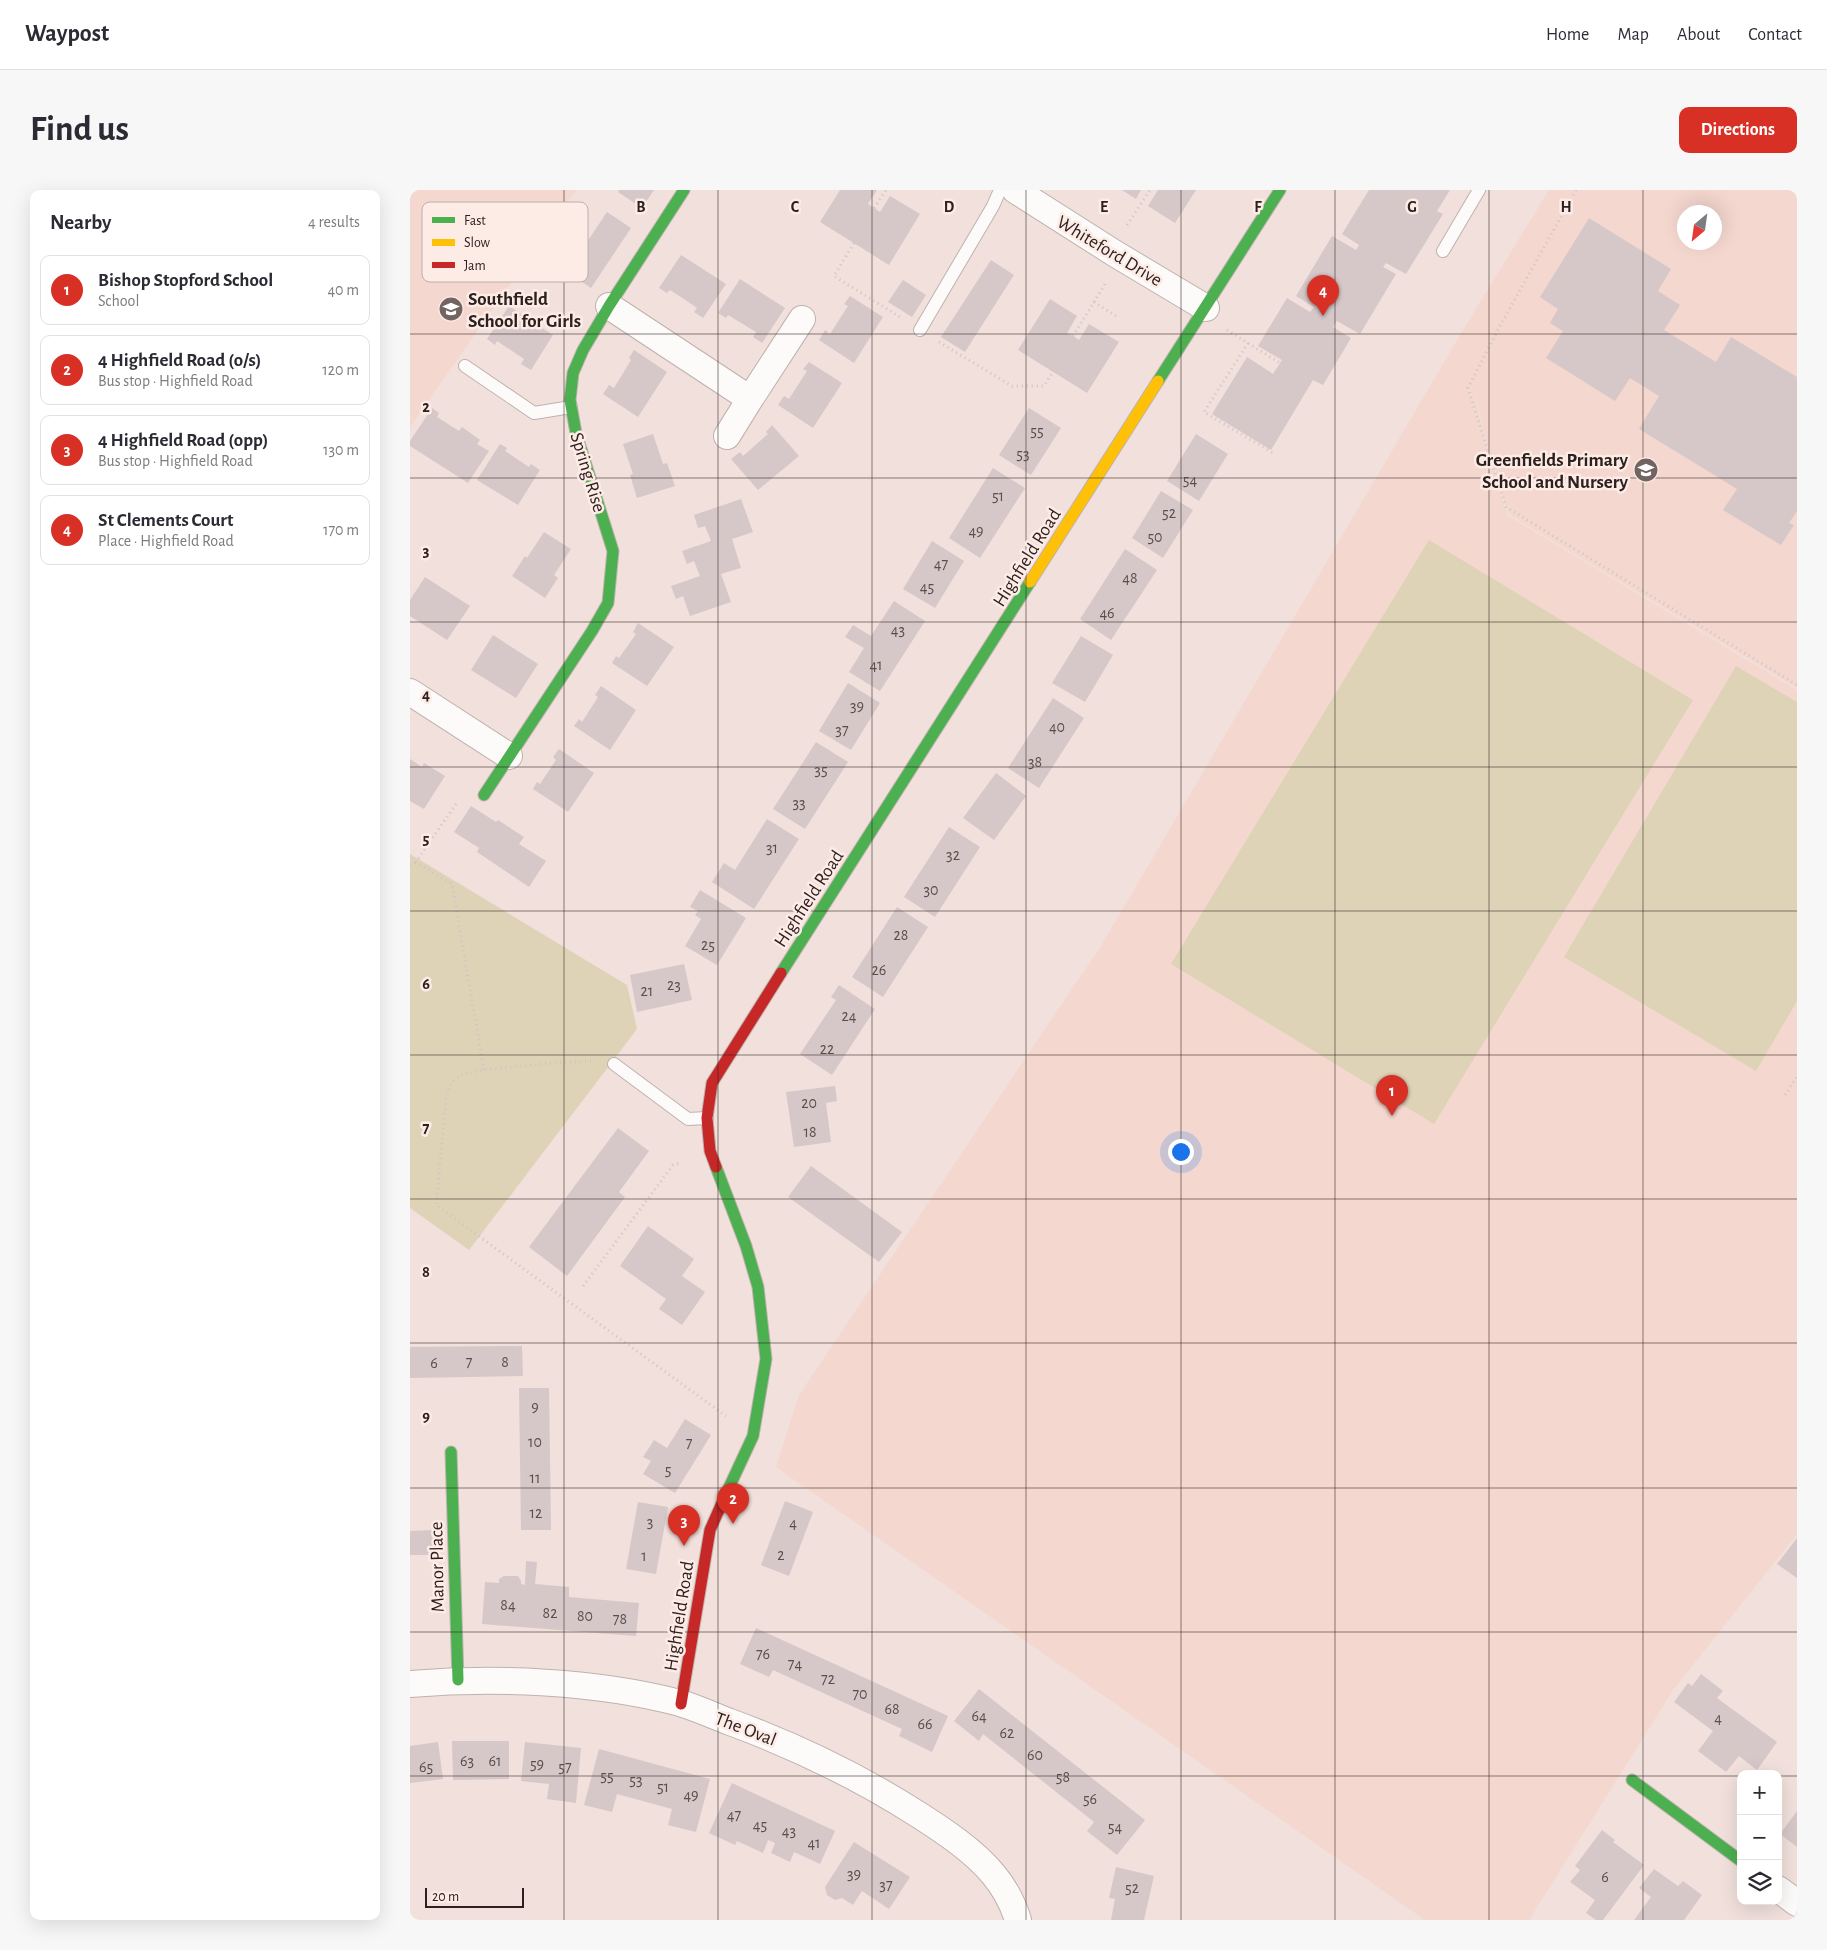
<!DOCTYPE html>
<html lang="en">
<head>
<meta charset="utf-8">
<style>
  body { margin:0; font-family:"Alegreya Sans",sans-serif; background:#f7f7f7; color:#2b2b33 }
  .controls { position:absolute; right:15px; bottom:15px; display:grid; overflow:hidden; border-radius:10px; box-shadow:0 5px 20px #0002 }
  .controls button { width:45px; height:45px; display:grid; place-items:center; padding:0; border:0; border-bottom:1px solid #e1e1e2; background:#fff; color:#2b2b33; font:25px sans-serif }
  .compass { position:absolute; left:1267px; top:15px; width:45px; height:45px; border-radius:50%; background:#fff; box-shadow:0 5px 20px #0002; rotate:209deg }
  .scale { position:absolute; left:15px; bottom:12px; width:99px; box-sizing:border-box; padding-left:5px; border:2px solid #2c211f; border-top:0; font-size:14px; line-height:18px; white-space:nowrap; color:#2c211f; -webkit-text-stroke:4px #fdebe6; paint-order:stroke }
  .you { position:absolute; left:770px; top:961px; width:18px; height:18px; margin:-12px; border:4px solid #fff; border-radius:50%; background:#1a73e8; box-shadow:0 0 0 8px #1a73e833 }
  .badge { display:grid; place-items:center; width:32px; height:32px; border-radius:50%; background:#d93025; color:#fff; font-size:16px; font-weight:700 }
  .pin { position:absolute; translate:-50% -41px; filter:drop-shadow(0 1px 2px #0008) }
  .pin::after { content:''; position:absolute; top:26px; width:18px; height:15px; background:inherit; clip-path:polygon(0 0,100% 0,50% 100%) }
  .list { margin:0; padding:0; list-style:none }
  h2 { display:flex; justify-content:space-between; align-items:center; height:65px; margin:0; padding:0 20px; font-size:21px }
  h2 small { font-size:16px; font-weight:400; color:#7c7c81 }
  .list li { display:grid; grid-template-columns:32px 1fr auto; gap:15px; align-items:center; box-sizing:border-box; height:70px; margin:0 10px 10px; padding:0 10px; border:1px solid #e1e1e2; border-radius:10px }
  .list b { display:block; font-size:19px; white-space:nowrap }
  .list p { margin:0; font-size:16px; white-space:nowrap; color:#7c7c81 }
  .list em { font-size:16px; font-style:normal; color:#7c7c81 }
  .icon { flex:none; width:28px; height:28px; fill:none; stroke:currentColor; stroke-width:2; stroke-linecap:round; stroke-linejoin:round }
  .map { position:relative; flex:none; width:1387px; height:1730px; overflow:hidden; border-radius:10px }
  header { display:flex; align-items:center; gap:30px; box-sizing:border-box; height:70px; padding:0 25px; background:#fff; border-bottom:1px solid #e1e1e2 }
  header strong { font-size:24px }
  nav { display:flex; gap:28px; margin-inline-start:auto; font-size:18px }
  .intro { display:flex; align-items:center; justify-content:space-between; box-sizing:border-box; height:120px; padding:0 30px }
  h1 { margin:0; font-size:35px }
  .button { padding:12px 22px; border-radius:10px; background:#d93025; color:#fff; font-size:18px; font-weight:700 }
  main { display:flex; gap:30px; padding:0 30px }
  aside { flex:1; background:#fff; border-radius:10px; box-shadow:0 5px 20px #0002 }
  .map>svg:first-child { display:block }
  .built { fill:#f4d7cf; fill-rule:evenodd }
  .green { fill:#ded3b6 }
  .building { fill:#d6c8c8 }
  .lines { fill:none; stroke-linecap:round; stroke-linejoin:round }
  .lane-casing { stroke:#bfb2ae; stroke-width:14 }
  .street-casing { stroke:#bfb2ae; stroke-width:28 }
  .fast-casing { stroke:#bfb2ae; stroke-width:13 }
  .slow-casing { stroke:#bfb2ae; stroke-width:13 }
  .jam-casing { stroke:#bfb2ae; stroke-width:13 }
  .path { stroke:#cbc6c6; stroke-width:3; stroke-dasharray:1 4; stroke-linecap:butt }
  .lane { stroke:#fdfafa; stroke-width:12 }
  .street { stroke:#fdfafa; stroke-width:26 }
  .fast { stroke:#4caf50; stroke-width:11 }
  .slow { stroke:#ffc107; stroke-width:11 }
  .jam { stroke:#c62828; stroke-width:11 }
  .grid { fill:none; stroke:#2c211f; stroke-width:1; stroke-opacity:0.55 }
  .labels { text-anchor:middle; stroke-width:5; stroke-linejoin:round; paint-order:stroke }
  .number-label { font-size:16px; fill:#594e4c }
  .street-label { font-size:19px; fill:#2c211f; stroke:#fdebe6 }
  .poi-label { font-size:19px; font-weight:bold; fill:#2c211f; stroke:#fdebe6; text-anchor:start }
  .key { fill:#fdebe6; stroke:#beaeaa; stroke-width:1 }
  .key-label { font-size:14px; fill:#2c211f }
  .grid-label { font-size:16px; text-anchor:middle; font-weight:bold; fill:#2c211f; stroke:#fdebe6; stroke-width:5; stroke-linejoin:round; paint-order:stroke }
</style>
</head>
<body>
<header>
<strong>Waypost</strong>
<nav><a>Home</a><a>Map</a><a>About</a><a>Contact</a></nav>
</header>
<div class="intro"><h1>Find us</h1><a class="button">Directions</a></div>
<main>
<aside>
<h2>Nearby<small>4 results</small></h2>
<ul class="list">
<li><span class="badge">1</span><div><b>Bishop Stopford School</b><p>School</p></div><em>40 m</em></li>
<li><span class="badge">2</span><div><b>4 Highfield Road (o/s)</b><p>Bus stop · Highfield Road</p></div><em>120 m</em></li>
<li><span class="badge">3</span><div><b>4 Highfield Road (opp)</b><p>Bus stop · Highfield Road</p></div><em>130 m</em></li>
<li><span class="badge">4</span><div><b>St Clements Court</b><p>Place · Highfield Road</p></div><em>170 m</em></li>
</ul>
</aside>
<div class="map">
<svg width="1387" height="1730" viewBox="0 0 1387 1730">
  <rect width="100%" height="100%" fill="#f1e0db"/>
  <path class="built" d="M0 0H166L0 237Z
    M1139 0H1387V498L1098 324 1072 236 1061 181 1071 236 1097 325 1387 500V1344L1263 1500 1119 1730H1015L366 1277 389 1205 691 756 1053 140ZM1274 22H1304V52H1274Z"/>
  <path class="green" d="M1019 350 1283 510 1024 934 761 774Z
    M1326 476 1387 512V811L1346 881 1154 767Z
    M0 664 217 795 227 839 59 1060 0 1018Z"/>
  <path class="building" d="M209 0H244L232 18 208 2Z
    M430 0H467L458 14 470 22 480 6 510 24 479 75 410 32Z
    M712 0H731L726 9Z
    M748 0H786L765 33 738 16Z
    M959 0H1040L1027 21 1033 24 996 84 976 73 973 77 986 84 950 144 927 131 923 137 941 148 913 195 903 190 861 260 802 224 837 167 863 184 872 170 848 156 877 108 900 122 904 117 886 106 922 46 946 60 949 55 932 44Z
    M197 22 221 38 181 98 157 82Z
    M1179 28 1261 79 1248 101 1270 115 1254 140 1306 172 1321 147 1387 187V321L1379 333 1384 335 1371 355 1313 320 1327 299 1229 239 1249 206 1220 188 1205 211 1136 168 1153 141 1140 133 1148 119 1130 107Z
    M271 65 316 94 293 128 284 122 287 118 274 109 260 100 257 103 249 98Z
    M581 70 604 85 555 162 531 147Z
    M330 89 375 118 352 153 343 147 346 142 318 125 316 128 308 123Z
    M493 90 516 105 502 127 478 112Z
    M440 106 473 127 444 173 409 150 415 140 420 144 438 116 434 114Z
    M640 109 667 126 657 143 663 146 669 150 679 134 709 152 677 203 608 160Z
    M99 116 143 145 121 180 111 174 114 169 87 151 85 155 77 149Z
    M224 160 257 182 228 227 193 204 199 195 204 198 221 170 219 168Z
    M399 172 432 193 403 238 368 215 374 206 379 209 397 181 393 179Z
    M22 218 29 223 27 227 49 241 52 237 70 250 67 254 79 261 58 293 0 256V251Z
    M619 218 651 238 621 285 589 265Z
    M362 235 389 266 348 300 321 269 330 262 333 266 358 244 356 242Z
    M243 244 253 274 257 273 265 296 227 308 220 285 223 284 213 254Z
    M786 244 818 264 789 311 757 291Z
    M90 254 97 258 95 261 119 277 121 274 130 280 108 315 67 290Z
    M583 278 615 298 570 368 539 348Z
    M751 301 783 320 753 368 722 348Z
    M331 309 343 342 322 349 331 378 311 384 321 412 280 426 273 406 266 409 261 396 290 386 284 371 277 374 272 361 301 351 295 336 288 338 284 325Z
    M134 342 161 359 144 385 148 388 135 408 102 386 115 366 117 368Z
    M522 351 554 371 525 418 493 399Z
    M715 359 747 380 701 450 670 429Z
    M15 387 60 416 37 450 0 426V410Z
    M484 411 515 431 470 501 439 482 454 458 435 447 443 435 461 446Z
    M228 433 264 457 237 496 202 473 206 466 209 468 226 444 223 442Z
    M83 445 128 474 106 508 61 480Z
    M671 446 703 465 675 512 642 493Z
    M438 493 470 513 441 560 409 541Z
    M191 496 226 520 200 560 164 536 169 529 172 532 188 507 185 505Z
    M643 508 674 528 629 598 598 578Z
    M406 552 438 572 395 639 363 619Z
    M149 559 184 583 158 622 123 599 127 592 130 594 146 570 143 567Z
    M0 569 12 577 14 573 35 586 14 619 0 611Z
    M586 583 616 606 584 650 553 628Z
    M61 616 86 632 88 630 114 647 109 654 136 671 119 697 67 662 69 658 44 642Z
    M357 629 389 649 344 719 302 692 314 673 325 680Z
    M539 637 570 657 525 727 494 707Z
    M290 700 336 728 307 775 275 756 291 729 285 725 288 721 280 717Z
    M487 717 518 737 473 807 442 787Z
    M274 774 282 810 227 822 220 785Z
    M429 795 465 819 422 885 390 864 426 810 421 807Z
    M425 896 427 911 416 913 421 952 384 957 376 902Z
    M208 938 239 961 209 1002 215 1007 157 1086 119 1057Z
    M401 976 492 1042 469 1072 378 1007Z
    M238 1036 284 1069 272 1086 295 1102 272 1135 249 1119 256 1109 210 1076Z
    M112 1156 113 1186 0 1188V1157Z
    M109 1198H139L141 1340H111Z
    M275 1229 301 1245 265 1303 233 1284 241 1271 233 1267 244 1250 257 1258Z
    M375 1311 403 1322 379 1386 351 1375Z
    M228 1312 258 1317 246 1384 216 1379Z
    M23 1340 24 1365H0V1341Z
    M1387 1348V1388L1367 1374Z
    M116 1371 127 1372 125 1394 159 1397V1407L229 1413 226 1446 72 1434 75 1392 89 1393V1389L94 1386H108L111 1391V1394L115 1395Z
    M346 1438 538 1526 522 1562 489 1546 492 1539 363 1480 359 1487 330 1474Z
    M1291 1484 1313 1501 1307 1508 1367 1552 1347 1580 1329 1566 1316 1582 1288 1561 1303 1541 1264 1512 1278 1493 1282 1496Z
    M569 1499 735 1630 707 1665 677 1641 684 1632 573 1544 569 1551 544 1531Z
    M42 1551H99V1589L43 1590Z
    M28 1552 33 1589 0 1593V1556Z
    M115 1552 171 1558 166 1613 137 1609 139 1594 111 1591Z
    M189 1559 300 1589 286 1642 258 1635 262 1619 207 1604 202 1622 174 1615Z
    M322 1593 425 1641 410 1674 384 1662 380 1672 361 1663 365 1653 358 1650 353 1663 327 1651 325 1655 299 1643Z
    M1387 1621V1657L1370 1644Z
    M1192 1640 1205 1650 1203 1652 1234 1675 1193 1730H1186L1176 1723 1185 1710 1160 1692 1170 1680 1165 1676Z
    M444 1652 500 1687 479 1719 452 1701 443 1715 432 1708 425 1710 417 1705 415 1697Z
    M706 1677 744 1686 734 1730H701L705 1709 699 1708Z
    M1244 1679 1268 1696 1273 1691 1292 1705 1274 1730H1224L1241 1707 1229 1698Z"/>
  <g class="lines">
    <defs>
      <path id="lane" d="M1033 61 1069 0
        M510 140 583 16 590 0
        M55 176 124 223 161 217
        M204 874 278 929 297 928"/>
      <path id="street" d="M605 0 704 63 796 118
        M199 116 340 209 392 129
        M317 246 340 209
        M0 502 99 566
        M0 1494C86 1487 186 1491 270 1513 287 1518 304 1526 320 1532 388 1557 448 1586 509 1625 534 1641 564 1661 583 1684 594 1697 603 1714 608 1730
        M1368 1699 1387 1713"/>
      <path id="fast" d="M748 191 870 0
        M74 605 182 441 198 413 203 361 166 243 160 210 163 183 173 160 199 116 274 0
        M371 783 620 392
        M306 977 336 1056 348 1097 356 1169 343 1246 316 1304
        M41 1262 48 1490
        M1222 1590 1331 1671"/>
      <path id="slow" d="M620 392 748 191"/>
      <path id="jam" d="M306 977 300 961 297 928 302 893 371 783
        M271 1514 300 1340 316 1304"/>
    </defs>
    <use href="#lane" class="lane-casing"/>
    <use href="#street" class="street-casing"/>
    <use href="#fast" class="fast-casing"/>
    <use href="#slow" class="slow-casing"/>
    <use href="#jam" class="jam-casing"/>
    <path class="path" d="M1166 0 1090 136 1058 198 1096 317 1387 495
      M464 18 476 0
      M717 35 740 0
      M444 53 424 86 490 127
      M684 112 709 128
      M817 140 870 173
      M663 146 695 94
      M529 152 602 196H634L643 182
      M838 153 794 222 863 263
      M46 614 6 672 42 694 74 880
      M0 676 6 672
      M181 871 141 873 74 880 53 884 41 893 36 908 26 1015 316 1226
      M1375 905 1387 887
      M173 1096 263 975 271 973"/>
    <use href="#lane" class="lane"/>
    <use href="#street" class="street"/>
    <use href="#fast" class="fast"/>
    <use href="#slow" class="slow"/>
    <use href="#jam" class="jam"/>
  </g>
  <path class="grid" d="M154 0V1730M308 0V1730M462 0V1730M616 0V1730M771 0V1730M925 0V1730M1079 0V1730M1233 0V1730M0 144H1387M0 288H1387M0 432H1387M0 577H1387M0 721H1387M0 865H1387M0 1009H1387M0 1153H1387M0 1298H1387M0 1442H1387M0 1586H1331M1368 1586H1387"/>
  <defs>
    <symbol id="school-disc" viewBox="-11 -11 22 22"><circle r="9.5" fill="#716461" stroke="#fdebe6"/><path d="M0-5L7-2L0 1L-7-2ZM-4 1L0 2.5L4 1V4Q0 6-4 4Z" fill="#fff"/></symbol>
  </defs>
  <g fill-rule="evenodd">
    <use href="#school-disc" x="27" y="105" width="28" height="28"/>
    <use href="#school-disc" x="1222" y="266" width="28" height="28"/>
  </g>
  <g class="labels">
    <g class="number-label">
      <text x="627" y="246">55</text>
      <text x="613" y="269">53</text>
      <text x="780" y="295">54</text>
      <text x="588" y="311">51</text>
      <text x="759" y="328">52</text>
      <text x="566" y="346">49</text>
      <text x="745" y="352">50</text>
      <text x="531" y="379">47</text>
      <text x="720" y="393">48</text>
      <text x="517" y="402">45</text>
      <text x="697" y="428">46</text>
      <text x="488" y="445">43</text>
      <text x="466" y="480">41</text>
      <text x="447" y="521">39</text>
      <text x="647" y="542">40</text>
      <text x="432" y="545">37</text>
      <text x="625" y="577">38</text>
      <text x="411" y="585">35</text>
      <text x="389" y="618">33</text>
      <text x="362" y="663">31</text>
      <text x="543" y="670">32</text>
      <text x="521" y="705">30</text>
      <text x="491" y="750">28</text>
      <text x="298" y="760">25</text>
      <text x="469" y="785">26</text>
      <text x="264" y="800">23</text>
      <text x="237" y="806">21</text>
      <text x="439" y="831">24</text>
      <text x="417" y="864">22</text>
      <text x="399" y="918">20</text>
      <text x="400" y="947">18</text>
      <text x="59" y="1177">7</text>
      <text x="95" y="1177">8</text>
      <text x="24" y="1178">6</text>
      <text x="125" y="1222">9</text>
      <text x="125" y="1257">10</text>
      <text x="279" y="1258">7</text>
      <text x="258" y="1285">5</text>
      <text x="125" y="1293">11</text>
      <text x="126" y="1328">12</text>
      <text x="240" y="1337">3</text>
      <text x="383" y="1338">4</text>
      <text x="371" y="1370">2</text>
      <text x="234" y="1371">1</text>
      <text x="98" y="1420">84</text>
      <text x="140" y="1428">82</text>
      <text x="175" y="1431">80</text>
      <text x="210" y="1434">78</text>
      <text x="353" y="1469">76</text>
      <text x="385" y="1479">74</text>
      <text x="418" y="1494">72</text>
      <text x="450" y="1509">70</text>
      <text x="482" y="1524">68</text>
      <text x="569" y="1531">64</text>
      <text x="1308" y="1533">4</text>
      <text x="515" y="1539">66</text>
      <text x="597" y="1548">62</text>
      <text x="625" y="1570">60</text>
      <text x="57" y="1576">63</text>
      <text x="85" y="1576">61</text>
      <text x="127" y="1579">59</text>
      <text x="16" y="1582">65</text>
      <text x="155" y="1582">57</text>
      <text x="197" y="1591">55</text>
      <text x="653" y="1592">58</text>
      <text x="226" y="1595">53</text>
      <text x="253" y="1602">51</text>
      <text x="281" y="1610">49</text>
      <text x="680" y="1614">56</text>
      <text x="324" y="1630">47</text>
      <text x="350" y="1640">45</text>
      <text x="705" y="1642">54</text>
      <text x="379" y="1646">43</text>
      <text x="404" y="1658">41</text>
      <text x="444" y="1689">39</text>
      <text x="1195" y="1692">6</text>
      <text x="476" y="1700">37</text>
      <text x="722" y="1703">52</text>
    </g>
    <g class="street-label">
      <text transform="translate(700 60) rotate(31)" y="7">Whiteford Drive</text>
      <text transform="translate(179 282) rotate(73)" y="7">Spring Rise</text>
      <text transform="translate(616 367) rotate(-58)" y="7">Highfield Road</text>
      <text transform="translate(398 708) rotate(-57)" y="7">Highfield Road</text>
      <text transform="translate(26 1377) rotate(-91)" y="7">Manor Place</text>
      <text transform="translate(268 1426) rotate(-81)" y="7">Highfield Road</text>
      <text transform="translate(336 1538) rotate(21)" y="7">The Oval</text>
    </g>
    <g class="poi-label">
      <text x="58" y="115">Southfield<tspan x="58" dy="22">School for Girls</tspan></text>
      <text x="1218" y="276" text-anchor="end">Greenfields Primary<tspan x="1218" dy="22">School and Nursery</tspan></text>
    </g>
  </g>
  <rect x="12" y="12" width="166" height="80" rx="8" class="key"/>
  <rect x="22" y="27" width="23" height="6" fill="#4caf50"/>
  <rect x="22" y="49" width="23" height="7" fill="#ffc107"/>
  <rect x="22" y="72" width="23" height="6" fill="#c62828"/>
  <g class="key-label">
    <text x="54" y="35">Fast</text>
    <text x="54" y="57">Slow</text>
    <text x="54" y="80">Jam</text>
  </g>
  <g class="grid-label">
    <text x="231" y="22">B</text>
    <text x="385" y="22">C</text>
    <text x="539" y="22">D</text>
    <text x="694" y="22">E</text>
    <text x="848" y="22">F</text>
    <text x="1002" y="22">G</text>
    <text x="1156" y="22">H</text>
    <text x="16" y="222">2</text>
    <text x="16" y="366">3</text>
    <text x="16" y="510">4</text>
    <text x="16" y="654">5</text>
    <text x="16" y="799">6</text>
    <text x="16" y="943">7</text>
    <text x="16" y="1087">8</text>
    <text x="16" y="1231">9</text>
  </g>
</svg>
<div class="controls">
<button>+</button>
<button>−</button>
<button><svg class="icon" aria-label="layers" viewBox="0 0 24 24"><path d="M12 4l9 5-9 5-9-5zM3 14l9 5 9-5"/></svg></button>
</div>
<svg class="compass" viewBox="-18 -18 36 36"><path d="M0-13l5 13h-10z" fill="#e53935"/><path d="M0 13l5-13h-10z" fill="#7c7c81"/></svg>
<div class="scale">20 m</div>
<div class="you"></div>
<div class="pin badge" style="left:982px;top:926px">1</div>
<div class="pin badge" style="left:323px;top:1334px">2</div>
<div class="pin badge" style="left:274px;top:1356px">3</div>
<div class="pin badge" style="left:913px;top:126px">4</div>
</div>
</main>
</body>
</html>
